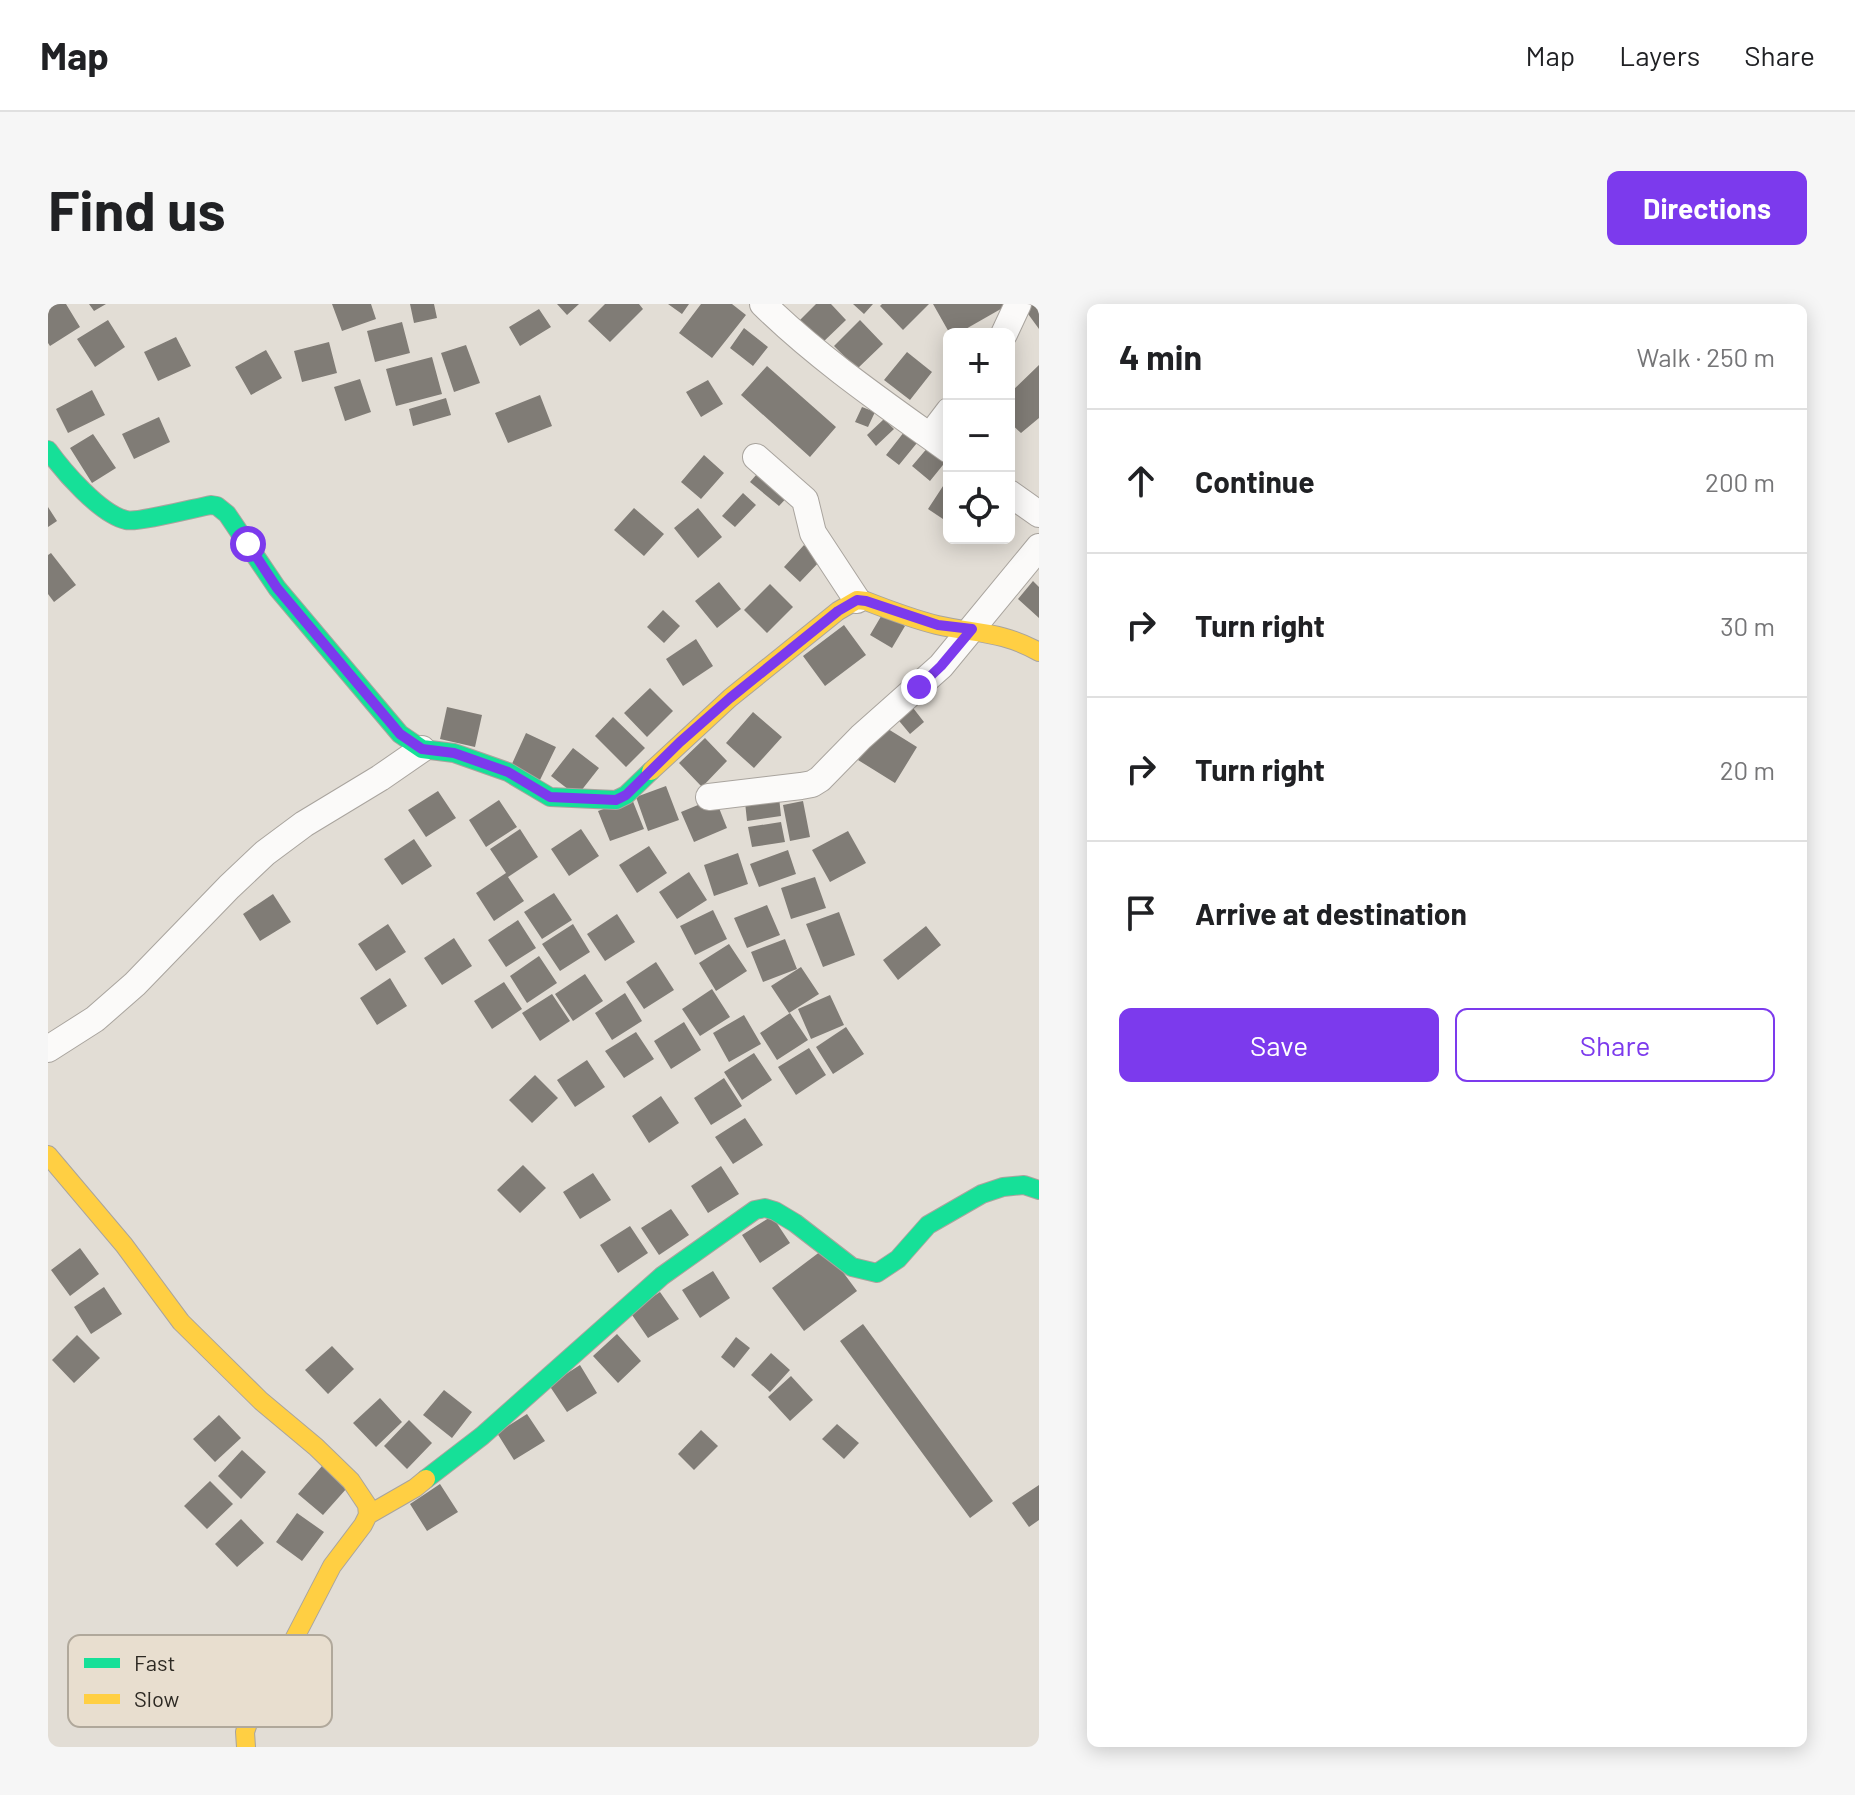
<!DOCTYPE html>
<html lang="en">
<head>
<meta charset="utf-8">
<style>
  body { margin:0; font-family:Barlow,sans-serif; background:#f6f6f6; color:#202124 }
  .controls { position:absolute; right:24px; top:24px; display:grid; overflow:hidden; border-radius:12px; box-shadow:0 4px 20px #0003 }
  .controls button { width:72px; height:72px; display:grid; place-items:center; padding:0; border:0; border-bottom:2px solid #e0e0e0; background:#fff; color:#202124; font:40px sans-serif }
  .stop { position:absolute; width:24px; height:24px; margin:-18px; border:6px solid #7c3aed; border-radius:50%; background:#fff }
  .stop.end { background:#7c3aed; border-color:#fff; box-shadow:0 2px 8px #0008 }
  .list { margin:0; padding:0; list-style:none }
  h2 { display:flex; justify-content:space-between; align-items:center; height:104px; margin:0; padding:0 32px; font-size:34px }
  h2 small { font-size:26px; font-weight:400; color:#757577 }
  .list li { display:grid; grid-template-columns:52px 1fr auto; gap:24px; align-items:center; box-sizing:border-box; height:144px; padding:0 32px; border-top:2px solid #e0e0e0 }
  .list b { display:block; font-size:30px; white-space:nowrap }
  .list em { font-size:26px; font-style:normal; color:#757577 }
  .actions { display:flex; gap:16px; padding:24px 32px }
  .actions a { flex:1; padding:18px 0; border:2px solid #7c3aed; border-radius:12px; text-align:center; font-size:28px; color:#7c3aed }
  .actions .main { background:#7c3aed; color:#fff }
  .icon { flex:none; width:44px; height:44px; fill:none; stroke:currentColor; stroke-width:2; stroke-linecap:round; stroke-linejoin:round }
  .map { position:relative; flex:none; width:991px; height:1443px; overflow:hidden; border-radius:12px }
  header { display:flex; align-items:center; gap:48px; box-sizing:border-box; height:112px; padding:0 40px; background:#fff; border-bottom:2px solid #e0e0e0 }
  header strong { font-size:38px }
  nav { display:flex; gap:44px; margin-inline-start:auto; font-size:28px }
  .intro { display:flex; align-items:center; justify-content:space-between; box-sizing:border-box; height:192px; padding:0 48px }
  h1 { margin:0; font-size:56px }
  .button { padding:20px 36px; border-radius:12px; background:#7c3aed; color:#fff; font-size:28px; font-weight:700 }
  main { display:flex; gap:48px; padding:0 48px }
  aside { flex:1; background:#fff; border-radius:12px; box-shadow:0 4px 20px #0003 }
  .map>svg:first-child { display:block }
  .building { fill:#807c76 }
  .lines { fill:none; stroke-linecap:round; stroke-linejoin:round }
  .street-casing { stroke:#a9a49e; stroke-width:28 }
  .fast-casing { stroke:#a9a49e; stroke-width:20 }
  .slow-casing { stroke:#a9a49e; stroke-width:20 }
  .street { stroke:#fbfaf9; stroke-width:26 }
  .fast { stroke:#16e098; stroke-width:18 }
  .slow { stroke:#ffcf43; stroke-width:18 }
  .route { stroke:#7c3aed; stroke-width:10 }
  .key { fill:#e8decf; stroke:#b0a89b; stroke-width:2 }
  .key-label { font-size:22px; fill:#2d2923 }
</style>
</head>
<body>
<header>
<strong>Map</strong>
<nav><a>Map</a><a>Layers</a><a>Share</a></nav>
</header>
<div class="intro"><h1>Find us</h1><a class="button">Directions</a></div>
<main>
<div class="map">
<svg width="991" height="1443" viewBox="0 0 991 1443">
  <rect width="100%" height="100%" fill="#e2ddd5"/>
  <path class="building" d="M8 0H18L32 23 2 42 0 39V5Z
    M41 0H58L46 7Z
    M284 0H323L328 15 294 27Z
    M362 0H386L389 14 366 19Z
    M509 0H531L519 11Z
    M557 0H591L595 5 562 38 540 17Z
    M620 0H641L634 10Z
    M653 0H684L698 11 664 54 631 29Z
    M768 0H783L798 16 772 41 750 18Z
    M805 0H825L816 10Z
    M834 0H881L855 26 832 2Z
    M885 0H956L958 2 909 30H902Z
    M977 0H991V25L975 3Z
    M491 5 503 23 472 42 461 23Z
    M60 16 77 43 47 63 29 35Z
    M812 16 835 40 809 65 786 42Z
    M354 18 362 49 327 58 319 27Z
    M696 24 720 43 705 62 682 44Z
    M128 33 143 62 110 77 96 48Z
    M281 38 289 69 254 78 246 47Z
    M418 41 432 79 406 88 393 49Z
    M218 46 234 74 203 91 187 63Z
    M859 48 884 68 862 96 836 76Z
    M384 53 394 90 348 102 338 65Z
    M991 61V114L973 129 961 118V90Z
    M719 62 788 123 762 153 693 91Z
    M312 75 323 108 297 117 286 83Z
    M660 76 675 100 653 113 638 88Z
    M44 86 57 111 20 129 8 105Z
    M492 91 504 122 460 139 447 109Z
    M398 94 403 111 365 122 361 105Z
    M814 103 827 108 820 123 807 118Z
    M111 113 122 138 86 155 74 130Z
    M836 115 846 125 828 142 819 131Z
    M860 123 873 134 851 161 838 151Z
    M45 130 68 164 44 179 22 144Z
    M881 142 899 156 882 177 864 162Z
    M656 151 676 169 653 195 633 178Z
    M715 163 744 188 731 202 702 178Z
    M897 179 901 182V219L880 205Z
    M695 189 708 201 687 223 674 212Z
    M0 203 9 217 0 223Z
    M586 204 616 230 596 252 566 226Z
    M650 204 674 233 650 254 626 224Z
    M756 241 773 256 752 278 736 263Z
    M3 249 28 281 6 298 0 290V251Z
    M985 277 991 283V314L970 295Z
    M671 278 693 305 669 324 647 297Z
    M722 280 745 303 719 329 696 306Z
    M615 306 632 322 616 339 599 323Z
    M835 309 857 322 844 344 822 331Z
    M796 321 818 351 777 382 755 352Z
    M648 335 665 362 635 382 618 355Z
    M602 384 625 407 599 433 576 409Z
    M862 400 876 418 862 430 847 412Z
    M399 403 434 411 427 443 392 435Z
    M705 408 734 433 706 464 678 439Z
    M565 413 597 444 578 463 547 432Z
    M832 420 869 443 847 479 810 456Z
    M478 429 508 443 492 476 463 462Z
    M657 434 679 457 654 483 631 459Z
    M525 444 551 464 529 492 503 472Z
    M618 482 631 516 600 527 588 493Z
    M390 487 408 514 378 533 360 506Z
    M731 493 733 512 699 517 697 498Z
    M667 494 679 524 646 538 633 508Z
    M584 495 596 525 562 537 550 507Z
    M451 496 469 523 438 543 421 516Z
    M755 497 762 533 742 537 735 501Z
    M733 518 737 538 704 543 700 523Z
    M472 525 490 553 460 573 476 597 446 617 428 589 458 569 442 545Z
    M533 525 551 552 521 572 503 545Z
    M800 527 818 559 782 578 764 546Z
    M366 535 384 562 354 581 336 555Z
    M601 542 619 569 589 589 571 561Z
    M740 546 748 570 711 583 702 560Z
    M690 549 700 580 666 592 656 561Z
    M641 568 659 596 629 615 611 588Z
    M767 573 778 604 743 615 733 584Z
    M506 589 524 616 494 635 476 608Z
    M225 590 243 618 212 637 195 610Z
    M719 601 732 631 699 644 686 614Z
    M665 606 679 635 647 651 632 622Z
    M791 608 807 651 775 663 758 620Z
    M569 610 587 638 557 657 539 630Z
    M470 616 488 644 458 663 440 636Z
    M340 620 358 648 328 667 310 640Z
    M525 620 542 648 512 667 494 640Z
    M878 622 893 641 850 676 835 656Z
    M406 634 424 662 394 681 376 654Z
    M737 635 749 665 715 678 703 648Z
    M681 640 699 667 668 687 651 659Z
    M491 652 509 679 479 699 462 672Z
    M608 658 626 686 596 705 578 678Z
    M753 663 771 690 741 709 723 682Z
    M537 670 555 697 525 717 507 690Z
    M342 674 359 702 329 721 312 694Z
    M456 678 474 705 444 725 426 697Z
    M664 685 682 713 652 732 634 705Z
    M577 689 594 717 564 736 547 709Z
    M504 690 522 717 492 737 474 709Z
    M782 691 796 721 763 735 750 705Z
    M742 709 760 736 729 756 712 729Z
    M696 711 713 740 681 758 665 729Z
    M636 718 653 746 623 765 606 737Z
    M798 723 816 750 785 770 768 743Z
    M588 728 606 755 576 774 557 747Z
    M761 744 778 771 748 791 730 763Z
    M706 749 724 776 694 796 676 768Z
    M539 756 557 783 527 803 509 776Z
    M487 771 510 794 484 819 461 796Z
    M676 774 694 802 663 821 646 794Z
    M613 792 631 819 601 839 584 812Z
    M697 814 715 841 685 860 667 833Z
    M475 861 498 884 472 909 449 886Z
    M673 862 691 890 660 909 643 882Z
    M545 869 563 896 532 915 515 888Z
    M623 905 641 931 611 951 593 924Z
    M724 912 742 939 712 959 694 931Z
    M582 922 600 949 570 969 552 941Z
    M32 944 51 970 22 992 3 966Z
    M777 944 809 987 756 1027 724 984Z
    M665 967 682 994 652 1014 634 986Z
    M56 983 74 1010 43 1030 26 1003Z
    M612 988 631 1015 600 1034 582 1008Z
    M815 1020 945 1197 922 1214 792 1037Z
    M569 1030 593 1057 570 1079 545 1052Z
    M29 1031 52 1054 26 1079 4 1056Z
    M688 1033 702 1044 686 1064 673 1053Z
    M284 1042 306 1065 280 1090 257 1066Z
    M723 1049 742 1066 722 1088 703 1071Z
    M532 1061 549 1089 519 1108 501 1081Z
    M743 1072 765 1096 742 1117 720 1093Z
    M396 1086 424 1108 404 1134 375 1111Z
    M332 1094 354 1118 328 1143 305 1119Z
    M479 1110 497 1137 466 1156 449 1129Z
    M171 1111 193 1134 167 1158 145 1135Z
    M361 1116 384 1139 359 1165 336 1142Z
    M789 1120 811 1139 796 1155 774 1135Z
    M653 1126 670 1142 646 1166 630 1150Z
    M194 1146 218 1168 193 1195 170 1172Z
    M274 1162 299 1184 275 1211 250 1190Z
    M162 1177 185 1200 159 1225 136 1202Z
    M392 1180 410 1208 379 1227 362 1200Z
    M991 1181V1216L981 1223 964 1199Z
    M249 1209 276 1228 254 1257 228 1238Z
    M193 1215 216 1239 189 1263 167 1240Z"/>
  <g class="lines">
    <defs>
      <path id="street" d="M715 0C771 55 837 100 901 146
        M956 30 970 0
        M882 132 901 107
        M708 153 757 196 765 229 809 296
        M961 189 991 210
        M661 493 753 482 764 480 772 475 813 433 893 362 991 243
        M0 745 47 715 87 680 181 583 217 549 256 520 332 474 374 445"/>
      <path id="fast" d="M0 146C15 167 52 210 78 216 89 219 147 204 163 201L169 202 179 210 229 284 352 430 374 445 406 449 460 468 502 493 568 496 578 491 603 467
        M378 1175 434 1132 614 972 707 906 717 904 727 907 747 919 804 963 829 969 850 955 880 921 934 890 955 883 976 881 991 886"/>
      <path id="slow" d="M603 467 682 394 790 307 809 296 818 297C841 306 865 315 889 321 928 330 954 327 991 348
        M0 851 76 941 133 1018 213 1097 268 1143 303 1177 319 1201 320 1211
        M198 1443 197 1428 207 1398 242 1343 284 1262 315 1221 320 1211 367 1184 378 1175"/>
    </defs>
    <use href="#street" class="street-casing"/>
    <use href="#fast" class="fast-casing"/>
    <use href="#slow" class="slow-casing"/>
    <use href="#street" class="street"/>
    <use href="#fast" class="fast"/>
    <use href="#slow" class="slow"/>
  </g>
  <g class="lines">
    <path class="route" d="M200 240 229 284 352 430 374 445 406 449 460 468 502 493 568 496 578 491 632 438 682 394 790 307 809 296 818 297 890 321 924 325 893 362 871 383"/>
  </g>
  <rect x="20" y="1331" width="264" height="92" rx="12" class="key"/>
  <rect x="36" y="1354" width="36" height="10" fill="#16e098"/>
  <rect x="36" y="1390" width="36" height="10" fill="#ffcf43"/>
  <g class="key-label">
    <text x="86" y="1367">Fast</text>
    <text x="86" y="1403">Slow</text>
  </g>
</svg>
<div class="controls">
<button>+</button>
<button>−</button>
<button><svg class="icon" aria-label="locate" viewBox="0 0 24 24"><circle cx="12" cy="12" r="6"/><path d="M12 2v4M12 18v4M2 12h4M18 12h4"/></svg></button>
</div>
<div class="stop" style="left:200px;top:240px"></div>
<div class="stop end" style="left:871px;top:383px"></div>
</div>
<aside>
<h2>4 min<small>Walk · 250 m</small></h2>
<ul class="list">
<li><svg class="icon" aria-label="ahead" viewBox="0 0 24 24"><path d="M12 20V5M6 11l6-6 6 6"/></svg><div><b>Continue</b></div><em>200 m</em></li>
<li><svg class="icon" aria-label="right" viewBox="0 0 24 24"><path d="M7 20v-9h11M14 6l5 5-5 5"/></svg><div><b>Turn right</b></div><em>30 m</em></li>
<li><svg class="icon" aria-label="right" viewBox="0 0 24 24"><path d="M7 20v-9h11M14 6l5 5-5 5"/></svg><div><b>Turn right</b></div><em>20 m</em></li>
<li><svg class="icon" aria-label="arrive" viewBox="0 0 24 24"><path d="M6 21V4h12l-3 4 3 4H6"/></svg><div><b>Arrive at destination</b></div></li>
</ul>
<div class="actions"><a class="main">Save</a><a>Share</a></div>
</aside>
</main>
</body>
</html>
